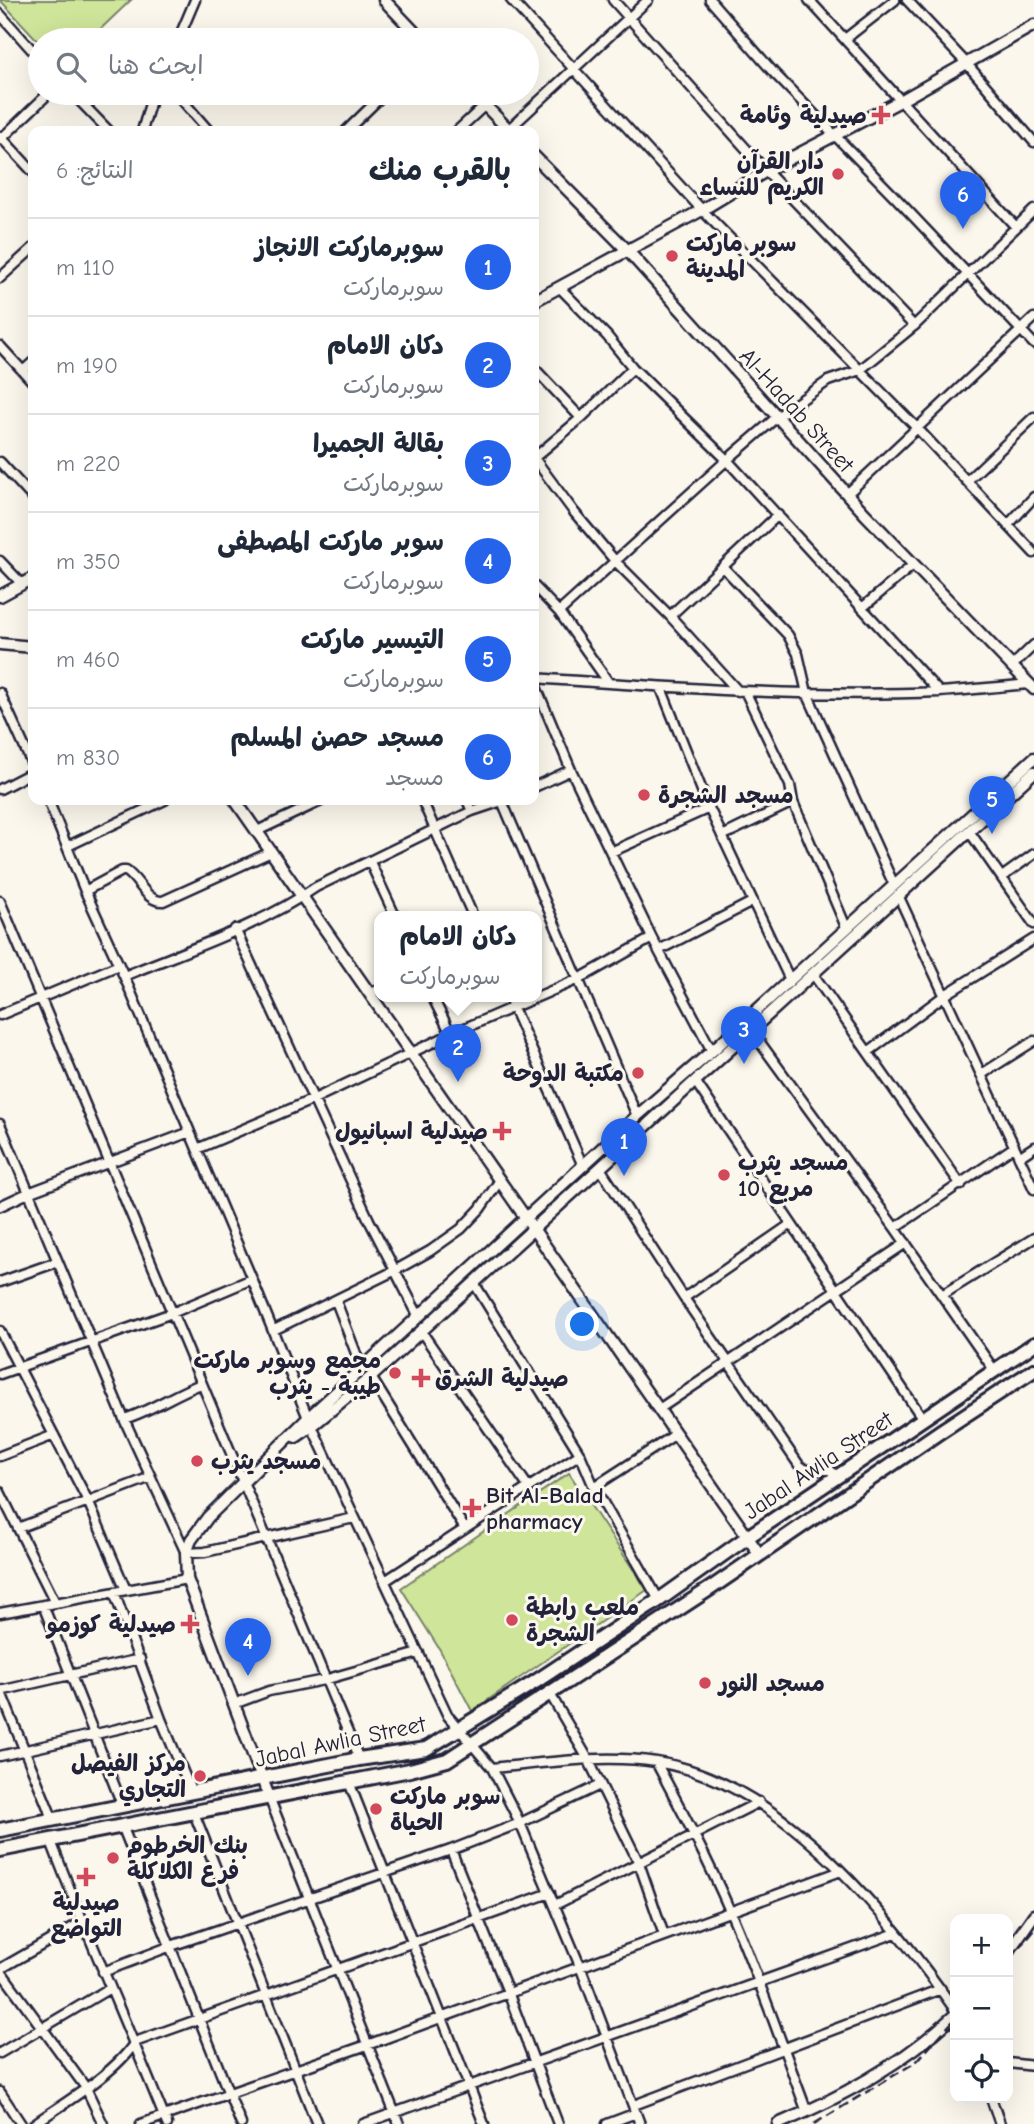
<!DOCTYPE html>
<html lang="ar">
<head>
<meta charset="utf-8">
<style>
  body { margin:0; font-family:"Comic Neue","Playpen Sans Arabic",sans-serif; background:#f6f6f7; color:#1f2937; direction:rtl }
  .controls { position:absolute; right:21px; bottom:21px; display:grid; overflow:hidden; border-radius:14px; box-shadow:0 7px 28px #0002 }
  .controls button { width:63px; height:63px; display:grid; place-items:center; padding:0; border:0; border-bottom:2px solid #e0e1e3; background:#fff; color:#1f2937; font:35px sans-serif }
  .you { position:absolute; left:583px; top:1325px; width:24px; height:24px; margin:-18px; border:5px solid #fff; border-radius:50%; background:#1a73e8; box-shadow:0 0 0 10px #1a73e833 }
  .badge { display:grid; place-items:center; width:46px; height:46px; border-radius:50%; background:#2563eb; color:#fff; font-size:23px; font-weight:700 }
  .pin { position:absolute; translate:-50% -58px; filter:drop-shadow(0 2px 4px #0008) }
  .pin::after { content:''; position:absolute; top:37px; width:24px; height:21px; background:inherit; clip-path:polygon(0 0,100% 0,50% 100%) }
  .popup { position:absolute; left:374px; top:911px; width:168px; height:91px; box-sizing:border-box; display:grid; place-content:center; border-radius:14px; background:#fff; filter:drop-shadow(0 2px 5px #0005); font-size:23px; white-space:nowrap; color:#747a83 }
  .popup b { font-size:26px; color:#1f2937 }
  .popup::after { content:''; position:absolute; left:50%; top:100%; margin-left:-14px; border:14px solid transparent; border-top-color:#fff }
  .list { margin:0; padding:0; list-style:none }
  h2 { display:flex; justify-content:space-between; align-items:center; height:91px; margin:0; padding:0 28px; font-size:30px }
  h2 small { font-size:23px; font-weight:400; color:#747a83 }
  .list li { display:grid; grid-template-columns:46px 1fr auto; gap:21px; align-items:center; box-sizing:border-box; height:98px; padding:0 28px; border-top:2px solid #e0e1e3 }
  .list b { display:block; font-size:26px; white-space:nowrap }
  .list p { margin:0; font-size:23px; white-space:nowrap; color:#747a83 }
  .list em { font-size:23px; font-style:normal; color:#747a83 }
  .icon { flex:none; width:38px; height:38px; fill:none; stroke:currentColor; stroke-width:2; stroke-linecap:round; stroke-linejoin:round }
  .map { position:relative; flex:none; width:1034px; height:2124px; overflow:hidden; direction:ltr }
  .search { position:absolute; background:#fff; box-shadow:0 7px 28px #0002; left:28px; top:28px; width:511px; height:77px; display:flex; align-items:center; gap:18px; box-sizing:border-box; padding:0 24px; border-radius:38px; color:#747a83; font-size:26px }
  .panel { position:absolute; background:#fff; box-shadow:0 7px 28px #0002; left:28px; top:126px; width:511px; height:679px; border-radius:14px; direction:rtl }
  .map>svg:first-child { display:block }
  .green { fill:#cfe59a; stroke:#78846a; stroke-width:2 }
  .lines { fill:none; stroke-linecap:round; stroke-linejoin:round }
  .minor-casing { stroke:#22223b; stroke-width:13 }
  .tertiary-casing { stroke:#22223b; stroke-width:15 }
  .primary-casing { stroke:#22223b; stroke-width:18 }
  .minor { stroke:#fbf7ec; stroke-width:8 }
  .tertiary { stroke:#fbf7ec; stroke-width:10 }
  .primary { stroke:#fbf7ec; stroke-width:12 }
  .rail { stroke:#22223b; stroke-width:2.5; stroke-dasharray:10 5; stroke-linecap:butt }
  .poi-dot { fill:#d1495b; stroke:#fbf7ec; stroke-width:2.5 }
  .labels { text-anchor:middle; stroke-width:6; stroke-linejoin:round; paint-order:stroke }
  .poi-label { font-size:23px; font-weight:bold; fill:#22223b; stroke:#fbf7ec; text-anchor:start }
  .street-label { font-size:23px; fill:#22223b; stroke:#fbf7ec }
</style>
</head>
<body>
<div class="map">
<svg width="1034" height="2124" viewBox="0 0 1034 2124">
  <rect width="100%" height="100%" fill="#fbf7ec"/>
  <filter id="ink" filterUnits="userSpaceOnUse"><feTurbulence type="fractalNoise" baseFrequency=".0143" numOctaves="2"/><feDisplacementMap in="SourceGraphic" scale="14" xChannelSelector="R" yChannelSelector="G"/><feConvolveMatrix kernelMatrix="1 2 1 2 8 2 1 2 1" color-interpolation-filters="sRGB"/></filter>
  <g filter="url(#ink)">
    <path class="green" d="M0 0H131L89 40H40V43Z
      M569 1473 647 1590 472 1711 440 1650 401 1588Z"/>
    <g class="lines">
      <defs>
        <path id="minor" d="M511 0 702 210 917 428 1034 553
          M613 0 766 171 914 326
          M710 0 774 73 896 198 1034 344
          M809 0 1016 227
          M907 0 967 64 1034 142
          M0 14 40 59
          M845 39 895 0
          M178 40 195 0
          M72 93 109 131
          M176 93 209 131
          M508 130 648 0
          M142 131 153 93
          M346 131 385 93
          M457 131 485 105
          M0 136 33 172
          M0 140 49 93
          M0 278 33 248
          M560 288 607 336 633 368 727 460 939 692
          M0 346 33 382
          M534 368 581 418
          M23 371 33 362
          M534 458 574 512 616 562 670 616 738 691
          M534 458 581 418 633 368
          M0 462 33 498
          M967 481 1034 417
          M847 494 1034 318
          M1008 525 1034 497
          M0 561 22 584
          M723 567 788 635 798 654 807 693 894 885
          M534 586 559 612 609 683
          M862 608 913 565
          M559 612 727 460 777 417 828 381 860 370 914 326 1034 210
          M670 616 778 515
          M1012 666 1034 645
          M534 678C668 687 803 698 939 692 969 690 999 687 1029 684
          M534 682 571 770 652 938 712 1051
          M661 688 709 808 790 980
          M745 691 790 785 793 802 846 927
          M0 693 33 766
          M534 787 571 770
          M0 789 33 772
          M48 800 85 891 124 976 252 1279 308 1418 448 1716 492 1768 520 1823 580 1966 640 2124
          M422 800 473 916
          M467 800 472 811
          M502 801 637 1116
          M257 831 323 800
          M969 831 1034 924
          M722 836 793 802
          M68 846 165 800
          M611 852 709 808
          M370 862 395 916
          M1002 877 1034 854
          M85 891 122 871H126C139 879 146 902 163 901L271 852
          M898 895 1034 1189
          M0 901 359 1759
          M235 929 369 1220 419 1317
          M659 950 752 902
          M813 974 961 1185
          M124 976C187 950 260 926 316 887L472 811 505 800
          M370 994 379 989
          M432 996 451 1034
          M508 996 583 1166
          M0 1015 119 965
          M751 1030 895 1228 994 1370
          M868 1052 945 995 1034 939
          M982 1074 1034 1041
          M695 1081 923 1419
          M0 1124 124 1419 186 1553 205 1552 354 1518
          M197 1149 314 1099 451 1034 579 979 652 938
          M1019 1157 1034 1147
          M600 1168 684 1298 799 1465 806 1470H830L838 1477
          M0 1206 28 1193 190 1132
          M895 1228 1014 1147
          M0 1282 57 1262
          M474 1283 580 1454 594 1487 659 1600
          M942 1295 1034 1238
          M684 1298 791 1224
          M336 1301 362 1369
          M274 1330 396 1270 430 1251 461 1229 480 1209 500 1180
          M0 1331 88 1501 126 1590
          M421 1331 529 1488
          M0 1374 172 1313 252 1279
          M371 1377 465 1529
          M659 1409 906 1243
          M124 1419C151 1411 174 1394 201 1384
          M0 1456 54 1435
          M594 1487 676 1434
          M0 1492 55 1602
          M18 1528 151 1477
          M385 1581 580 1454
          M114 1592 161 1719 192 1793
          M43 1605 123 1807
          M0 1613 187 1579
          M0 1690 53 1820
          M0 1691 140 1659
          M550 1694 588 1759 639 1863 664 1935
          M234 1704 269 1691 324 1680 419 1653
          M0 1756 161 1719
          M656 1762C682 1811 708 1860 730 1911 759 1977 782 2045 807 2112
          M492 1768C546 1763 602 1754 656 1762 779 1780 888 1914 955 2010
          M349 1782 484 2124
          M269 1797 399 2124
          M194 1813 317 2124
          M123 1828 241 2124
          M51 1841C87 1936 129 2029 167 2124
          M451 1850 508 1992 558 2124
          M555 1905 759 1802
          M0 1969 82 1922
          M0 1970 86 2088 103 2124
          M103 1972 171 1946 451 1850 520 1823 600 1785
          M0 2053 110 1988
          M1008 2063 1034 2066
          M0 2092 21 2124
          M991 2098 1000 2124
          M634 2105 941 1989
          M34 2124C64 2103 116 2073 135 2042L550 1893
          M141 2124 367 2045 841 1871
          M363 2124 896 1933
          M607 2124 636 2113"/>
        <path id="tertiary" d="M384 0 422 40
          M473 93 510 131
          M534 156 627 250 865 514 1034 689
          M534 301 702 210 766 171 902 100 1034 25
          M0 596 33 578
          M0 644 33 647
          M235 800 760 1555
          M296 1437 312 1426 371 1377 1034 772
          M269 1797 187 1579 186 1553 191 1540 208 1517 308 1418 637 1116 712 1051 1034 758
          M1008 1952 1034 1915
          M778 2124C843 2097 904 2063 955 2015"/>
        <path id="primary" d="M0 1830 359 1759 426 1749 535 1682 659 1600 749 1536 1034 1344
          M0 1850 410 1770 447 1760 711 1588 941 1431 1034 1370"/>
      </defs>
      <use href="#minor" class="minor-casing"/>
      <use href="#tertiary" class="tertiary-casing"/>
      <use href="#primary" class="primary-casing"/>
      <use href="#minor" class="minor"/>
      <use href="#tertiary" class="tertiary"/>
      <use href="#primary" class="primary"/>
      <path class="rail" d="M1008 1960 1034 1930
        M814 2124 916 2062 955 2019"/>
    </g>
  </g>
  <g class="poi-dot">
    <path d="M877.5 104.5h7v7h7v7h-7v7h-7v-7h-7v-7h7z"/>
    <circle cx="838" cy="174" r="7"/>
    <circle cx="672" cy="256" r="7"/>
    <circle cx="644" cy="795" r="7"/>
    <circle cx="638" cy="1073" r="7"/>
    <path d="M498.5 1120.5h7v7h7v7h-7v7h-7v-7h-7v-7h7z"/>
    <circle cx="724" cy="1175" r="7"/>
    <circle cx="395" cy="1373" r="7"/>
    <path d="M417.5 1367.5h7v7h7v7h-7v7h-7v-7h-7v-7h7z"/>
    <circle cx="197" cy="1461" r="7"/>
    <path d="M468.5 1497.5h7v7h7v7h-7v7h-7v-7h-7v-7h7z"/>
    <circle cx="512" cy="1620" r="7"/>
    <path d="M186.5 1613.5h7v7h7v7h-7v7h-7v-7h-7v-7h7z"/>
    <circle cx="705" cy="1683" r="7"/>
    <circle cx="200" cy="1776" r="7"/>
    <circle cx="376" cy="1809" r="7"/>
    <circle cx="113" cy="1858" r="7"/>
    <path d="M82.5 1866.5h7v7h7v7h-7v7h-7v-7h-7v-7h7z"/>
  </g>
  <g class="labels">
    <g class="poi-label">
      <text x="867" y="123" text-anchor="end">صيدلية وئامة</text>
      <text x="824" y="169" text-anchor="end">دار القرآن<tspan x="824" dy="26">الكريم للنساء</tspan></text>
      <text x="686" y="251">سوبر ماركت<tspan x="686" dy="26">المدينة</tspan></text>
      <text x="658" y="803">مسجد الشجرة</text>
      <text x="624" y="1081" text-anchor="end">مكتبة الدوحة</text>
      <text x="488" y="1139" text-anchor="end">صيدلية اسبانيول</text>
      <text x="738" y="1170">مسجد يثرب<tspan x="738" dy="26">مربع 10</tspan></text>
      <text x="381" y="1368" text-anchor="end">مجمع وسوبر ماركت<tspan x="381" dy="26">طيبة - يثرب</tspan></text>
      <text x="435" y="1386">صيدلية الشرق</text>
      <text x="211" y="1469">مسجد يثرب</text>
      <text x="486" y="1503">Bit Al-Balad<tspan x="486" dy="26">pharmacy</tspan></text>
      <text x="526" y="1615">ملعب رابطة<tspan x="526" dy="26">الشجرة</tspan></text>
      <text x="176" y="1632" text-anchor="end">صيدلية كوزمو</text>
      <text x="719" y="1691">مسجد النور</text>
      <text x="186" y="1771" text-anchor="end">مركز الفيصل<tspan x="186" dy="26">التجاري</tspan></text>
      <text x="390" y="1804">سوبر ماركت<tspan x="390" dy="26">الحياة</tspan></text>
      <text x="127" y="1853">بنك الخرطوم<tspan x="127" dy="26">فرع الكلاكلة</tspan></text>
      <text x="86" y="1910" text-anchor="middle">صيدلية<tspan x="86" dy="26">التواضع</tspan></text>
    </g>
    <g class="street-label">
      <text transform="translate(797 410) rotate(48)" y="8">Al-Hadab Street</text>
      <text transform="translate(818 1465) rotate(-34)" y="8">Jabal Awlia Street</text>
      <text transform="translate(340 1741) rotate(-12)" y="8">Jabal Awlia Street</text>
    </g>
  </g>
</svg>
<div class="controls">
<button>+</button>
<button>−</button>
<button><svg class="icon" aria-label="locate" viewBox="0 0 24 24"><circle cx="12" cy="12" r="6"/><path d="M12 2v4M12 18v4M2 12h4M18 12h4"/></svg></button>
</div>
<div class="you"></div>
<div class="pin badge" style="left:624px;top:1176px">1</div>
<div class="pin badge" style="left:458px;top:1082px">2</div>
<div class="popup"><b>دكان الامام</b>سوبرماركت</div>
<div class="pin badge" style="left:744px;top:1064px">3</div>
<div class="pin badge" style="left:248px;top:1676px">4</div>
<div class="pin badge" style="left:992px;top:834px">5</div>
<div class="pin badge" style="left:963px;top:229px">6</div>
<div class="search"><svg class="icon" aria-label="search" viewBox="0 0 24 24"><circle cx="10" cy="10" r="6"/><path d="M15 15l6 6"/></svg>ابحث هنا</div>
<section class="panel">
<h2>بالقرب منك<small>النتائج: 6</small></h2>
<ul class="list">
<li><span class="badge">1</span><div><b>سوبرماركت الانجاز</b><p>سوبرماركت</p></div><em>110 m</em></li>
<li><span class="badge">2</span><div><b>دكان الامام</b><p>سوبرماركت</p></div><em>190 m</em></li>
<li><span class="badge">3</span><div><b>بقالة الجميرا</b><p>سوبرماركت</p></div><em>220 m</em></li>
<li><span class="badge">4</span><div><b>سوبر ماركت المصطفى</b><p>سوبرماركت</p></div><em>350 m</em></li>
<li><span class="badge">5</span><div><b>التيسير ماركت</b><p>سوبرماركت</p></div><em>460 m</em></li>
<li><span class="badge">6</span><div><b>مسجد حصن المسلم</b><p>مسجد</p></div><em>830 m</em></li>
</ul>
</section>
</div>
</body>
</html>
